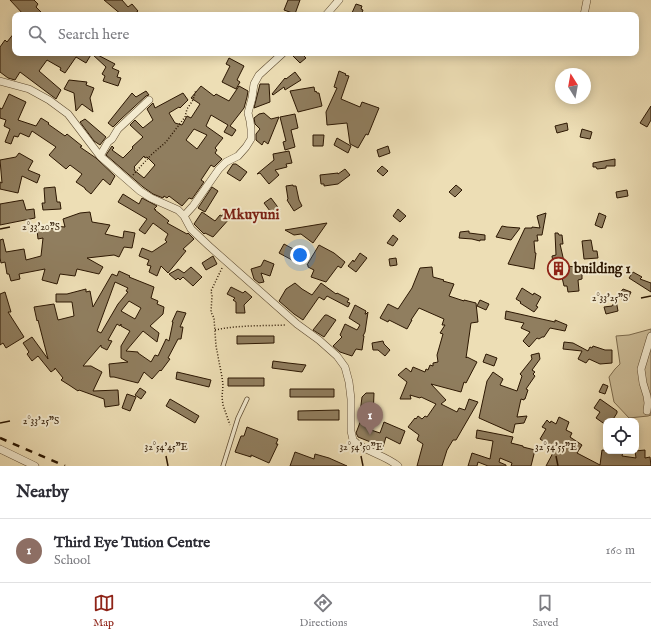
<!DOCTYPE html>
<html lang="en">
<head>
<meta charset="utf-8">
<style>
  body { margin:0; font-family:"IM FELL English",serif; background:#f7f7f7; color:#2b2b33 }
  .controls { position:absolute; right:12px; bottom:12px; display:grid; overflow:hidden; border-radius:8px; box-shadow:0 2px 10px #0003 }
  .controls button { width:36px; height:36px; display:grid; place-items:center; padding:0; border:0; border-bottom:1px solid #e1e1e2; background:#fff; color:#2b2b33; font:20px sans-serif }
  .compass { position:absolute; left:555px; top:68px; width:36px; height:36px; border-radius:50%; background:#fff; box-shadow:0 2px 10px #0003; rotate:349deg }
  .you { position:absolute; left:300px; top:255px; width:14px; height:14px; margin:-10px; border:3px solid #fff; border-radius:50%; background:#1a73e8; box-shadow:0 0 0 6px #1a73e833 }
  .badge { display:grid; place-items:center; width:26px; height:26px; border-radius:50%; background:#8f2418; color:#fff; font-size:13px; font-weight:700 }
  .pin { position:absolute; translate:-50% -33px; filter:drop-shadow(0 1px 2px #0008) }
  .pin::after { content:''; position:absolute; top:21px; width:14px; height:12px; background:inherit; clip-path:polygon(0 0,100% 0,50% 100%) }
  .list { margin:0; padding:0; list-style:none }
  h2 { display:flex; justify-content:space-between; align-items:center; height:52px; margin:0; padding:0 16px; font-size:17px }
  h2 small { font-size:13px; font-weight:400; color:#7c7c81 }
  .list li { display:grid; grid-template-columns:26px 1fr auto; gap:12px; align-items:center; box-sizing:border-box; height:64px; padding:0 16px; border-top:1px solid #e1e1e2 }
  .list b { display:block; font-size:15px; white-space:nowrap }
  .list p { margin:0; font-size:13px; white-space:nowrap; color:#7c7c81 }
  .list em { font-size:13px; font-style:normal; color:#7c7c81 }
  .icon { flex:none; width:22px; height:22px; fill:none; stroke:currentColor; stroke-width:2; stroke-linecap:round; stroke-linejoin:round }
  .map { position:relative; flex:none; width:651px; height:466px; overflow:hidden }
  .search { position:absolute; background:#fff; box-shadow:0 2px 10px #0003; left:12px; right:12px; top:12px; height:44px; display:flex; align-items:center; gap:10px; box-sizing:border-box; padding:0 14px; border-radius:8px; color:#7c7c81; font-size:15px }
  .sheet { height:116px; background:#fff }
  nav { display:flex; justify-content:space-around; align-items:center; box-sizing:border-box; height:56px; border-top:1px solid #e1e1e2; background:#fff; font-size:11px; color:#7c7c81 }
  nav a { display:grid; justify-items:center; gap:2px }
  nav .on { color:#8f2418 }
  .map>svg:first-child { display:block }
  .green { fill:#ccbc97; stroke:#7c6a4c }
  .building { fill:#907e5f; stroke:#2c1702; fill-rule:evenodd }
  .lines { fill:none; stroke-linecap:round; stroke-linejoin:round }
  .service-casing { stroke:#5c492f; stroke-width:5 }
  .minor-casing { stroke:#5c492f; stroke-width:8 }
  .path { stroke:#2c1702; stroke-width:1.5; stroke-dasharray:1 2; stroke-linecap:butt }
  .service { stroke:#f3eacf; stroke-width:3.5 }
  .minor { stroke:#f3eacf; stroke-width:7 }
  .rail { stroke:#2c1702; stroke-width:2.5; stroke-dasharray:7 7; stroke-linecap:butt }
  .ticks { fill:none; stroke:#2c1702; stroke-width:1.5 }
  .labels { text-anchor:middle; stroke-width:4; stroke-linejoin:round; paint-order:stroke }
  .poi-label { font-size:14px; font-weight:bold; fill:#2c1702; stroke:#f3eacf; text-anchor:start }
  .neighbourhood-label { font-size:15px; font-weight:bold; fill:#7a1f14; stroke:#f3eacf }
  .ticks-label { font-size:10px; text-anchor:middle; fill:#2c1702; stroke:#f3eacf; stroke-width:4; stroke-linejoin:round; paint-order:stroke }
</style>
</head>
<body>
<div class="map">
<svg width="651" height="466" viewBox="0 0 651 466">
  <rect width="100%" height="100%" fill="#eddeb5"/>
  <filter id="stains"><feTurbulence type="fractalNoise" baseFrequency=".005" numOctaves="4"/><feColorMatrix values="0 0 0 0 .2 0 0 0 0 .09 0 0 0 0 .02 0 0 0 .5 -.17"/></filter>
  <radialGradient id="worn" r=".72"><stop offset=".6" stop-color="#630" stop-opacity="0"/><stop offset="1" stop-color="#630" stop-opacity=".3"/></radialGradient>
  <path class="green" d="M651 329V415L648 416 629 418 614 402 609 377 615 369 620 364 616 336 629 335Z"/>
  <path class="building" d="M10 0H34L38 4 36 7 41 12 38 15H24Z
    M104 0H122L128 7 132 4 138 11 133 15H122Z
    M288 0H300L295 14 284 10Z
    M356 4 362 6 361 9 363 10 361 15H351Z
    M15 32V53H92L86 63 76 57 65 73 60 70 61 68 47 60 39 71 61 90 56 99 20 72 15 80 8 78 0 72V47L5 40 7 42Z
    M93 53H94L115 64 112 68 119 71 117 77 121 78 118 86 103 81 105 76 102 74 106 67 92 54Z
    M290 53H301L306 58 300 63Z
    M229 58 244 66 237 80 240 82 236 89 222 82 230 66 226 64Z
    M339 71 346 74 345 75 349 76 341 99 360 107 362 102 379 108 368 135 366 134 358 148 350 144 347 123 327 125 326 112 337 88 334 87Z
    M295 72 301 80 285 90 284 87 273 95 272 94 285 78 286 79Z
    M69 80 87 82 86 85 94 88 90 98 93 112 82 104 76 111 74 93 64 89Z
    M260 84H269L270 102 254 108Z
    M201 86 214 96 216 94 229 101 239 86 248 91 247 97 244 108 230 126 236 130 232 136 224 132 228 125 211 115 206 126 223 138 215 148 217 150 215 153 222 159 214 167 211 165 201 180 204 182 192 199 189 198 182 206 169 196 167 198 164 196 163 198 153 194 143 187 106 155 112 146 114 148 112 150 123 158 133 148 132 147 143 137 130 125 135 120 143 128 153 120 147 109 153 103 155 108 183 93 188 100 180 108 179 107 169 113 175 123 182 125 187 116 191 118 200 104 191 98ZM194 129 207 135 197 149 186 140ZM144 156 145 158 147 157 155 165 144 178 134 170 135 168 134 167Z
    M314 87 315 92 316 91 317 93H319L322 106 298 112 290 91Z
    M146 91 149 95 146 96 121 119 113 127 108 123 132 93 136 97Z
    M9 94 26 102 18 120 36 126 41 118 49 123 48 124 65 136 67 134 82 146 80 147 96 158 115 176 110 185 103 179 91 194 85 189V188L76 182 82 174 70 165 66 169 49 155 56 147 32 131 29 137 20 133 18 137 14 136 11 144 5 142 10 129 4 126 6 120 0 118V108L2 109Z
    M651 106V120L647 127 640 123Z
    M264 113 271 119 279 117 268 144 264 141 262 145 256 140V134L260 129 255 124 254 118 259 114Z
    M295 114 298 128 291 130 295 147 285 150 283 142 286 141 280 117Z
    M85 119 106 137 100 145 94 141 80 122Z
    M567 123 568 130 557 133 555 126Z
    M582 129 592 132 590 139 580 137Z
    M313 135H324L323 146H313Z
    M337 138 351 146 348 153 334 145Z
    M388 146 390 153 379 157 377 150Z
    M289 151 292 163 286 164 287 167 275 170 279 175 269 184 260 173 257 174 274 160 273 154Z
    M19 153 33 161 28 170 40 175 37 183 22 176 18 193 0 189V182L2 183 0 160 16 157Z
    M615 159V166H606V168L597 169 596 167H593V163Z
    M233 164H236L247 172 240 181 227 173Z
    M382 166 388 171 383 176 377 171Z
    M345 169 350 175 338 184 324 186V184H321L320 175 338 173V174Z
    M293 185V186H296L299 200 302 206 294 211 287 200 288 199 286 186Z
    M456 185 462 190 455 197 449 192Z
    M55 187 57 202H60L61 209 43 210 42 203H45L44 188Z
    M212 187 218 191 205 212 198 208Z
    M627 190 628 196 617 198 616 192Z
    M123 194 139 204 142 198 157 206 154 209 156 210H155L169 221 167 223 187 234 188 233 194 239 183 249 186 251 168 273 161 266 157 276 149 272 151 266 147 265 149 260 139 256 142 248 152 252 167 242 165 240 168 234 153 223 145 234 139 230 147 219 118 202Z
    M271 198 280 210 273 215 264 203Z
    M23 200 26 210 34 209 35 218 0 225V204Z
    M398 209 406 216 400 222 393 216Z
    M226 210 232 214 229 218H230L213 237 205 233 204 234 194 224 202 212 215 221 220 215 222 216Z
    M90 212 92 222 110 225 105 234 123 238 124 231 135 233 132 248 124 247 119 257 114 255 87 258 103 267 99 274 77 269 75 276 60 274 57 284 42 280 45 269 19 274 20 279 11 281 9 274H7L5 262 1 263 0 258V240L3 239 6 252 24 249 26 260 41 256 43 238 38 239 37 230 54 228V226L65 227 63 219 80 213Z
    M546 213 542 235H537L538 241H534L535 253H536L534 269 508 264 525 228H532V227L540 228 537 216Z
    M599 213 606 216 602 228 595 225Z
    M327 223 313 243 301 234 294 235 285 230Z
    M502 226 507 227 520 228 511 240 496 237Z
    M469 231V233L485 235V240H480V241L472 239 459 238 460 232Z
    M555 233H558L559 235H562L563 244H560L565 266 578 267V270L576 271V272L582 274V279L578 280 579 291 568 292 567 286H564L561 273 553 274 552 264 553 263 552 256 556 255Z
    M393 235 398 239 393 246 387 243Z
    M591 240 593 251H597L598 258 584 259 582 241Z
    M284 244 297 251 292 260 279 253Z
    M319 245 334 253 345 262 341 268 338 266 326 282 311 277 314 270 308 267V265H307Z
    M360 253 367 258 356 272 348 266 353 260 354 262Z
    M213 256 217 264 206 270 202 263Z
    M396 258 397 265 390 266 389 259Z
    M264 260 274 264 270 276 261 273 264 282 259 283 254 279 251 269 261 266Z
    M191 267 202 277 193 286 183 277 180 280 178 278 176 280 169 274 178 269 184 273Z
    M432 267 433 277 444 280 443 281 454 284 449 296 464 301V300L476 303 478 322 471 323 466 358 467 357 477 362 466 383 464 382 461 392 431 384 446 400 441 404 457 412 459 408 465 410 469 399 478 402 456 440H453L447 450 442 466H417L423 444 417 440 419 435 408 427 415 418 416 419 418 416 422 419 425 416 427 417 436 404 421 397 420 398 410 395 411 399H400L407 382 398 375 406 368 411 372 413 367 425 372 426 369 428 370 430 365 433 366V363L438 362 437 355 443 334 440 333 445 325H442L444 319 419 308 411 320H412L407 329 389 320 388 322 380 318 388 304 398 309 412 288 420 268Z
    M119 271 130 276 129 277 154 287 151 298 158 301 157 304 164 307 163 314 150 326 159 333 157 342 143 331 126 351 138 352V353L151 362 155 355 158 356 166 339 169 341 173 322H172L177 311 186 313 180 327H183L181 339H178L168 358 170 359 161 371 160 370 152 379 144 372 138 383 114 377H110L109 364 128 362 121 358V346L130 331 121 326V324L120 326 117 324 108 340 112 341 107 350 101 347V345L83 366H91L102 372 93 391 118 390 119 405 105 407 104 399 79 390 78 391 69 385 61 380 63 378 55 368V369L51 372 38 356 32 361 27 354 29 352 23 343 32 337 48 359 38 320 37 321 34 307 54 304 58 320 74 316 72 302H56V294H67L86 289V292L90 291 93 307 112 274 117 276ZM115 282 128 288 126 291 128 292 118 304 101 333 97 331ZM129 301 141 308 135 319 121 311Z
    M633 272 642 277 640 279 651 283V292L629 278Z
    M295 283 302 289 312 295 321 283 336 294 337 293 349 299 347 302 350 303 348 307 327 296 324 300 319 297 303 320 294 314 279 301 286 289Z
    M231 287 243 293 245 291 252 297 244 305 245 313H236V302L233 300 235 298 227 294Z
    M522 288 533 295 534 293 541 297 536 306 538 307 534 312 520 303 521 302 516 299Z
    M623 289 631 292 627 301 617 297Z
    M5 292 11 312H8L24 337 6 348 3 343 0 345V294Z
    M480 300 489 304 486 310 477 306Z
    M616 300 618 311 606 314 604 307 612 306Z
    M355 305 366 311 365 314H366L368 312 365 332 363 336H364L362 350 356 349 352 356 340 352 333 346 342 337 340 335 345 324 357 330 360 325 349 318Z
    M506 311 555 322V320L567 325 565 331 550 328 544 337H542L539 339 537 338 529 347 523 341 530 332 521 328 524 323 505 319Z
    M325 315H327L336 320 324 337 313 330Z
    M237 336H274V343L237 344Z
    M383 341 384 344 390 350 385 356 378 350H373L372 343Z
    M564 342 573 343 588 351 590 347 592 348 593 346 605 350H612V363L600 364 589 359 586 363 578 359 582 351 563 349Z
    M539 353 540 359 532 370 535 372 533 374 535 376 526 389 528 390 525 399H524V400L521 399 517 417 527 416 524 423 515 424 513 433 479 418 487 381 493 372 503 379 500 385 517 391 522 376 520 374 532 359 531 355Z
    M486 354 497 358 494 366 483 362Z
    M273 361 288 363 306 365 302 372 272 368Z
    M177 372 211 380 209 387 176 379Z
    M228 378H264V386H228Z
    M603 384 608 386 605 394 599 392Z
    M140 388 146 392 141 399 135 395Z
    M290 389H334V397H290Z
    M366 393H374L373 418H371L368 429 380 433 384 422 405 431 400 444 386 437 383 447 358 437 356 433 364 412 360 413 362 397Z
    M127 394 136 397 130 411 122 408Z
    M170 399 199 416 195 423 166 406Z
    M600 399 617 411V413L612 421H606V425L596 418 600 412 594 408Z
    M339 410V420H298V411Z
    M559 417 569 422 566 430 572 433 570 437 582 445 577 453 600 465 602 450 623 452 622 456 636 458 635 451 645 450V458L650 457 651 466H546L555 449 540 439 546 429 542 427 547 420 550 423 551 421 556 424Z
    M247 427 278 439 276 444H278L269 463 251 455V457L235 452 241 436H244Z
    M477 430 513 437 511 443 523 446V447L535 450 531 466H511L512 463 500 458 499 462 506 465V466H488L478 462 477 466H468L472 453 490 459 493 441 476 438Z
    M295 452 314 459 315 454 329 458 347 466H290Z"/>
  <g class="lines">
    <defs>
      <path id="service" d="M223 466 238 418 247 399"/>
      <path id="minor" d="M326 15 339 0
        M584 15 587 0
        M0 81 29 89 49 100 68 114 100 156 140 191 151 198 178 210 184 216 191 229 209 246 297 324 319 340 337 356 345 367 349 382 351 399V431L353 440C363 451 385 455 398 466
        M100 156 108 142 112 139 118 129 149 100
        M184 216 193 206 219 169 226 162 238 156 246 147 251 139V129L250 121 248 113 252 98 254 84 259 75 283 53
        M647 411 648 403 647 396 643 383 641 369 651 336
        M0 449 35 466"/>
    </defs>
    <use href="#service" class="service-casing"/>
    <use href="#minor" class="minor-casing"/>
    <path class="path" d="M133 175 151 155 166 142 185 117 187 109 193 100 196 90
      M222 268 211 291 212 296 211 312 214 318 216 346 222 377 223 385 222 397 223 405 230 425
      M215 330C238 325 262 326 286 325"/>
    <use href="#service" class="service"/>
    <use href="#minor" class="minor"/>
    <path class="rail" d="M0 438 65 466"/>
  </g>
  <path class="ticks" d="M0 229 10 227M641 298 651 296M0 423 10 421M166 456 168 466M361 456 363 466M556 456 558 466"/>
  <defs>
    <symbol id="building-ring" viewBox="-11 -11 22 22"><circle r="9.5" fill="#f3eacf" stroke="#8f2418" stroke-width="1.5"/><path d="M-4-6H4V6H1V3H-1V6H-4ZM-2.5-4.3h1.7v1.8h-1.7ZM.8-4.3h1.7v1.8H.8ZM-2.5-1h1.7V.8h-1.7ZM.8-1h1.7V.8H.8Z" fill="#8f2418"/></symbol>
  </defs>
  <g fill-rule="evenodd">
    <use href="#building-ring" x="546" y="256" width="25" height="25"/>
  </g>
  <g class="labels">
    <g class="poi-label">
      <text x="574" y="273">building 1</text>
    </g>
    <g class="neighbourhood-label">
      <text x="251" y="219">Mkuyuni</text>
    </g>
  </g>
  <g class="ticks-label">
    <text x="41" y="230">2°33'20"S</text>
    <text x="610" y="301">2°33'25"S</text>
    <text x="41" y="424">2°33'25"S</text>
    <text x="166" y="450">32°54'45"E</text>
    <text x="361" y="450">32°54'50"E</text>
    <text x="556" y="450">32°54'55"E</text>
  </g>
  <rect width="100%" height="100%" filter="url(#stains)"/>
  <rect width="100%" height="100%" fill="url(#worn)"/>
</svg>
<div class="controls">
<button><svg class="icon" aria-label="locate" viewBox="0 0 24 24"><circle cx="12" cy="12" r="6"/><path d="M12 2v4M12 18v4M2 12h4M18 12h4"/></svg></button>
</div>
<svg class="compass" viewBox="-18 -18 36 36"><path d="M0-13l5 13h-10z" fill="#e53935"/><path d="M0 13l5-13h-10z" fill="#7c7c81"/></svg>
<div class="you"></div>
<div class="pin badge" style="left:370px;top:435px;background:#8d6e63">1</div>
<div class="search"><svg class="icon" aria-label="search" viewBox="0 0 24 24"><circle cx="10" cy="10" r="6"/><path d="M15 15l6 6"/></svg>Search here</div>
</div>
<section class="sheet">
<h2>Nearby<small></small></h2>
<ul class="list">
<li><span class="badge" style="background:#8d6e63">1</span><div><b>Third Eye Tution Centre</b><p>School</p></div><em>160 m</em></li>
</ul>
</section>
<nav>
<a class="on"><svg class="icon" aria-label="map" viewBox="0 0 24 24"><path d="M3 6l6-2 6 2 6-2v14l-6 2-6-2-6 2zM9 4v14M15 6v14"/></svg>Map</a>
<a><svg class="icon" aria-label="directions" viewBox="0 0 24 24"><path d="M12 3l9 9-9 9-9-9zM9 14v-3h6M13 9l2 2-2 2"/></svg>Directions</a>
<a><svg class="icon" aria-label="saved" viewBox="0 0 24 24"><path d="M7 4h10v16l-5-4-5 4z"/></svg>Saved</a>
</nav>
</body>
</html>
